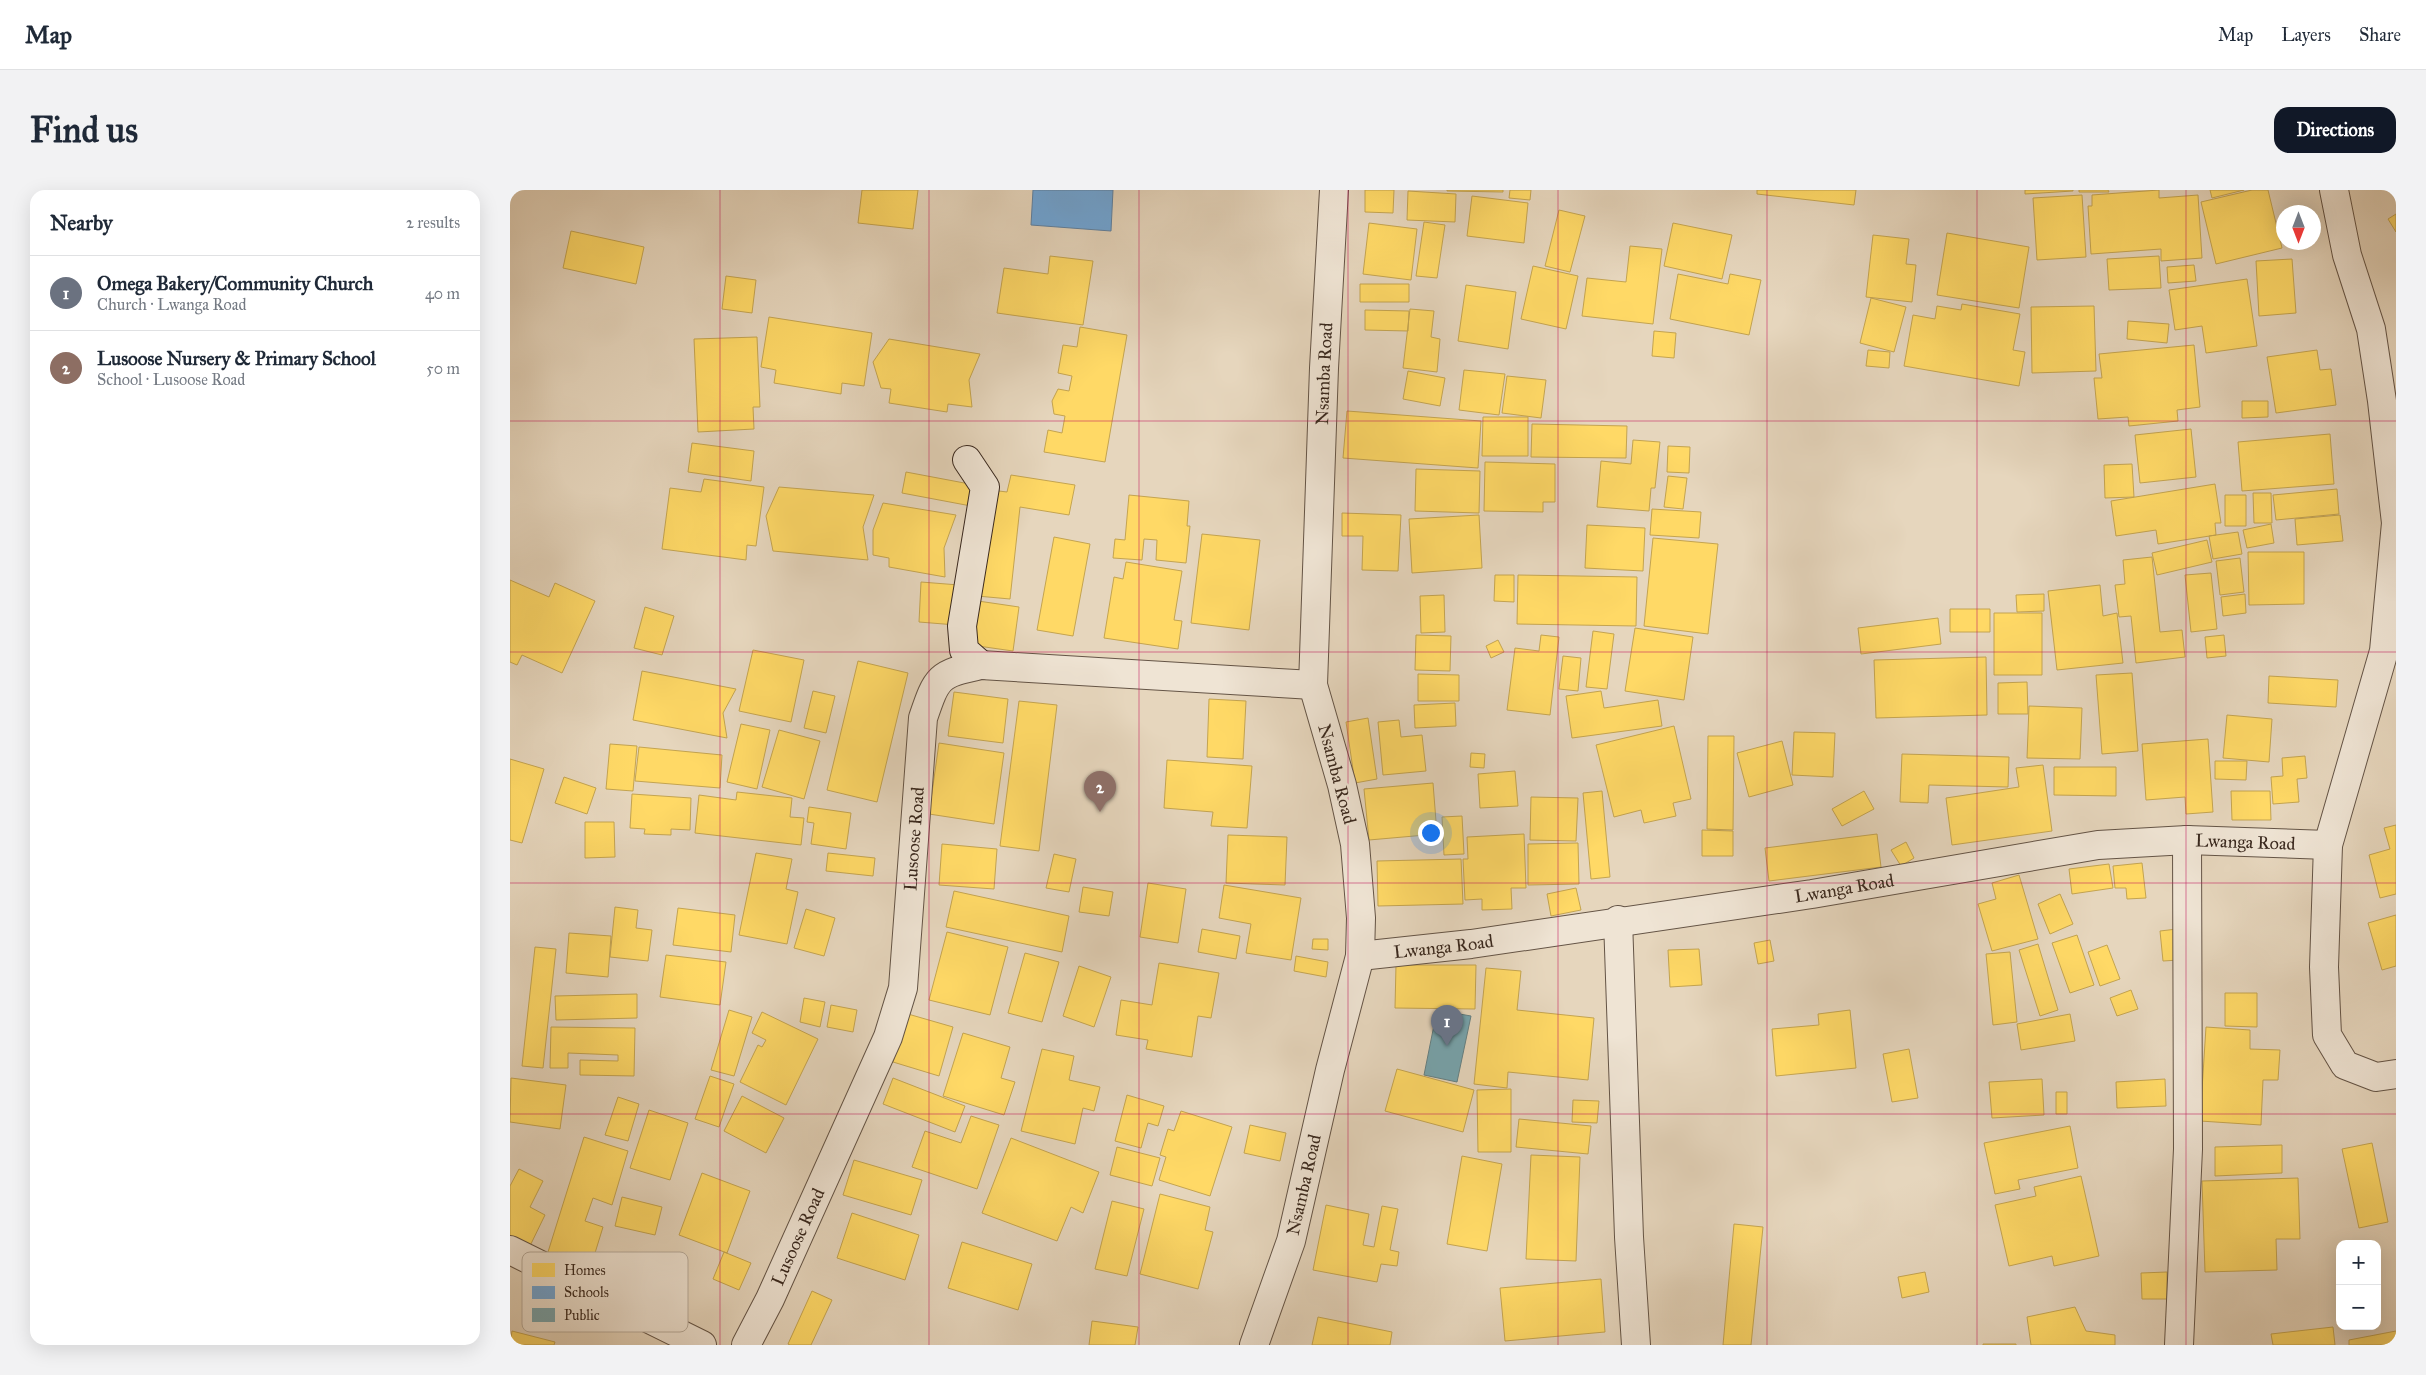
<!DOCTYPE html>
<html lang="en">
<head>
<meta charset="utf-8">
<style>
  body { margin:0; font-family:"IM FELL Great Primer",serif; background:#f2f2f3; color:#1f2937 }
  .controls { position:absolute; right:15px; bottom:15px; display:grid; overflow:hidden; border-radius:10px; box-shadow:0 5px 20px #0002 }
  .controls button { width:45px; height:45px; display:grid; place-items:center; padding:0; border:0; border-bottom:1px solid #e0e1e3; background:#fff; color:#1f2937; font:25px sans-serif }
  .compass { position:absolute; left:1766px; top:15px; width:45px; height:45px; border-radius:50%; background:#fff; box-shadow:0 5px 20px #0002; rotate:180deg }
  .you { position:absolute; left:920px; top:642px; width:18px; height:18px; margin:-12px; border:4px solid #fff; border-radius:50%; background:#1a73e8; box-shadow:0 0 0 8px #1a73e833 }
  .badge { display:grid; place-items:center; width:32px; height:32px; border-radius:50%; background:#111827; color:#fff; font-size:16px; font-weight:700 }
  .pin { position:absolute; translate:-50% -41px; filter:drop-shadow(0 1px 2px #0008) }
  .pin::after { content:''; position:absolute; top:26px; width:18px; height:15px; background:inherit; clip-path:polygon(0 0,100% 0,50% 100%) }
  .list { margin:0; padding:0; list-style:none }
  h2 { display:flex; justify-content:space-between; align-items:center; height:65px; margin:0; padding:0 20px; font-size:21px }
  h2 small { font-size:16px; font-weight:400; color:#747a83 }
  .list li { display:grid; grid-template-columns:32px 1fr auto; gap:15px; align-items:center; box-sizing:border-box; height:75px; padding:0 20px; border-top:1px solid #e0e1e3 }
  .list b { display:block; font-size:19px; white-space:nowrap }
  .list p { margin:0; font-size:16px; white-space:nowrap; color:#747a83 }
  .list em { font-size:16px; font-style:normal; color:#747a83 }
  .map { position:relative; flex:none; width:1886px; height:1155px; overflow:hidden; border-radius:15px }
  header { display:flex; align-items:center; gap:30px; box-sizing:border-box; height:70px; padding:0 25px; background:#fff; border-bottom:1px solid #e0e1e3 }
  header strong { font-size:24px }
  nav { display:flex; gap:28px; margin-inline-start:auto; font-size:18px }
  .intro { display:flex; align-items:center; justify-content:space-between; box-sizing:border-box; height:120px; padding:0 30px }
  h1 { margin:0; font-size:35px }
  .button { padding:12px 22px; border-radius:15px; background:#111827; color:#fff; font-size:18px; font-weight:700 }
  main { display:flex; gap:30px; padding:0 30px }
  aside { flex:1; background:#fff; border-radius:15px; box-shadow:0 5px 20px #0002 }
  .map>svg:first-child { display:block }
  .homes { fill:#ffd966; stroke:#c4a450 }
  .schools { fill:#6fa8dc; stroke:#5f82a3 }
  .public { fill:#76a5af; stroke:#648084 }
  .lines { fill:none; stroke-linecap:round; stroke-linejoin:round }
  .street-casing { stroke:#645446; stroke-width:30 }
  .secondary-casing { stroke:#39281e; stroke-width:30 }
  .street { stroke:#efe4d4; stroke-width:28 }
  .secondary { stroke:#efe4d4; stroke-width:28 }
  .grid { fill:none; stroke:#c2185b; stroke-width:1; stroke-opacity:0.55 }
  .labels { text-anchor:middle; stroke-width:5; stroke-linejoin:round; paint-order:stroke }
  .street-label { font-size:18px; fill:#39281e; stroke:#efe4d4 }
  .key { fill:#efe4d4; stroke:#b8ac9d; stroke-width:1 }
  .key-label { font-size:14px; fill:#39281e }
</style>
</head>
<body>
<header>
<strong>Map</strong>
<nav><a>Map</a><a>Layers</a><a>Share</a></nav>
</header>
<div class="intro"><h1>Find us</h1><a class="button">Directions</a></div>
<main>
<aside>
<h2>Nearby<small>2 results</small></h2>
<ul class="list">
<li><span class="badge" style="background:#6b7280">1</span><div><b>Omega Bakery/Community Church</b><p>Church · Lwanga Road</p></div><em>40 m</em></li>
<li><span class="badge" style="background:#8d6e63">2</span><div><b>Lusoose Nursery &amp; Primary School</b><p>School · Lusoose Road</p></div><em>50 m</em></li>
</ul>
</aside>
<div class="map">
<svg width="1886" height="1155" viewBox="0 0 1886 1155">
  <rect width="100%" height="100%" fill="#e6d6bd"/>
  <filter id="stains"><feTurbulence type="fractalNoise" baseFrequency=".004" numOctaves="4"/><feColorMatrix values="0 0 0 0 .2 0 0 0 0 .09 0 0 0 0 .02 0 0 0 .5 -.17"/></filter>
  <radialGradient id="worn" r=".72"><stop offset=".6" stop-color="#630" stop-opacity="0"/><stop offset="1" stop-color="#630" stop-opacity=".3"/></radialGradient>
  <path class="homes" d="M352 0H408L403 39 348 33Z
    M855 0H884L883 23 855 22Z
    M937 0H993V2L937 1Z
    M1000 0H1021L1020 10 999 8Z
    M1247 0H1346L1344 15 1247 4Z
    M1515 0H1563V1L1515 4Z
    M1569 0H1598L1599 2H1569Z
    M1649 0V8L1688 5 1692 68 1651 71V59L1581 64 1578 16H1582V5Z
    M1700 0H1734L1702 8Z
    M1742 0H1758L1772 58 1706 74 1691 12Z
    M898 1 946 4 945 32 897 30Z
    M1572 5 1576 67 1527 70 1523 8Z
    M962 6 1018 13 1014 53 957 46Z
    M1049 20 1075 26 1060 82 1035 76Z
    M1886 24V42L1878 29Z
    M914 32 935 35 927 88 906 86Z
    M859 33 907 39 901 90 853 84Z
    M1163 33 1222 45 1212 89 1154 76Z
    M61 41 134 57 126 94 53 78Z
    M1437 43 1519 57 1509 118 1427 105Z
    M1363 45 1399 49 1396 74 1406 75 1402 112 1356 107Z
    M1120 56 1152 59 1143 134 1072 126 1077 88 1116 92Z
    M540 66 583 71 573 135 487 123 494 78 538 84Z
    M1649 66 1651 98 1599 100 1597 69Z
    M1782 69 1786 123 1749 126 1746 71Z
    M1684 75 1686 91 1658 93 1657 77Z
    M1023 76 1068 86 1056 139 1011 129Z
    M1168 84 1218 94 1220 84 1251 90 1239 145 1160 129Z
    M216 86 246 90 242 123 212 119Z
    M1737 89 1747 156 1696 163 1692 136 1665 140 1659 100Z
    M850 94H899V112H850Z
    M956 95 1006 102 998 159 948 151Z
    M1361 108 1396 117 1384 162 1350 153Z
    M1452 114 1510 124 1503 160 1515 162 1509 196 1394 176 1403 125 1425 129 1427 116 1451 120Z
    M1584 116 1586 181 1522 183 1521 117Z
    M900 119 924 121 921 147 930 149 927 182 893 178Z
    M855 120 899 121 898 141 855 140Z
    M259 127 362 143 354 196 332 193 331 204 264 193 266 180 251 177Z
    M1618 131 1659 134 1657 153 1617 149Z
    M570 137 617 145 595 272 534 262 538 240 552 243 555 226 544 224 542 211 548 199 559 201 562 186 548 183 553 155 567 157Z
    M1144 141 1166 143 1164 168 1142 166Z
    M247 147 250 217H243L244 239 188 242 184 149Z
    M379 149 470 164 459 190 462 217 438 214 437 222 379 213 381 199 371 198 363 172Z
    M1684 155 1690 217 1667 220 1668 231 1619 236 1618 227 1588 229 1584 188H1592L1589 164Z
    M1358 160 1380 162 1379 178 1356 176Z
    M1807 160 1810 180 1821 179 1826 215 1766 223 1757 167Z
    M954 180 995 184 989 225 949 220Z
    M898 181 935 188 930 216 893 209Z
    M997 186 1036 190 1031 228 992 223Z
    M1732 211H1758V227L1732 228Z
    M837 221 971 231 968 278 833 268Z
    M973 227H1018V266H972Z
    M1022 234 1117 236 1116 268 1021 267Z
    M1681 239 1686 287 1630 293 1625 245Z
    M1820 244 1824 294 1732 301 1728 252Z
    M1123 250 1150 252 1145 298H1141L1139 321 1087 317 1091 271 1121 274Z
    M182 253 244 261 241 291 178 282Z
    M1158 256 1180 257 1179 283 1157 282Z
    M975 272 1045 274V312H1033V322L974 321Z
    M1622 274 1624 307 1595 308 1594 275Z
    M906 279 970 281 969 323 905 321Z
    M396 282 465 295 461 316 392 303Z
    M501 285 565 295 559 325 510 317 500 409 467 406 481 300 497 302Z
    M1158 286 1177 288 1173 319 1154 317Z
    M194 289 254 297 246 356 237 355 236 370 152 359 160 298 191 302Z
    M1705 294 1711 333H1705L1706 345 1648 354 1646 340 1606 346 1601 311Z
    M269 297 364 305 353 337 358 370 263 361 256 326Z
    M1827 299 1829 324 1766 330 1763 305Z
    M1743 303H1761L1762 333H1744Z
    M619 305 679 311 677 336H680L676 373 646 370 647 350 634 349 632 370 603 368 605 349 615 350Z
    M1715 305H1736V336H1715Z
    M373 313 446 325 434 358 435 387 379 377V368L363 365V340Z
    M1142 319 1191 322 1189 348 1140 345Z
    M832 323 891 325 888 381 852 380 853 346H832Z
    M969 325 972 378 902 383 899 329Z
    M1830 325 1833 351 1787 355 1785 329Z
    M1761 334 1764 353 1737 358 1733 340Z
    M1077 335 1135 338 1133 381 1075 378Z
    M1728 342 1732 364 1703 369 1699 346Z
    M692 344 750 350 739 440 681 433Z
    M544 347 580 354 563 446 527 440Z
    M1143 348 1208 354 1198 444 1134 436Z
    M1697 350 1702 372 1647 385 1642 363Z
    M1738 362H1794V414L1739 415Z
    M1642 367 1650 442 1672 440 1675 467 1626 473 1621 426 1609 427 1605 395 1615 394 1613 370Z
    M1730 368 1734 402 1710 405 1706 371Z
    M616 372 672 381 664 430 672 431 668 459 594 448 604 387 613 389Z
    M1701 383 1707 439 1681 442 1675 385Z
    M985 385H1004V412L984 411Z
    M1008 385 1127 387 1126 436 1007 434Z
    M0 390 39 407 45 393 85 411 52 483 12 465 7 475 0 472Z
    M411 392 449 395 446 435 409 432Z
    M1590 395 1593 426 1607 423 1613 473 1547 480 1538 401Z
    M1534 404V421L1507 422 1506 405Z
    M1735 404 1736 423 1713 426 1711 407Z
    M934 405 935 442 911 443 910 406Z
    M468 411 509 417 503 461 461 455Z
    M135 417 164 426 152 465 124 458Z
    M1440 419H1480V442H1440Z
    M1484 423H1532V485H1484Z
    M1428 428 1431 454 1351 464 1348 438Z
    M1125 438 1183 447 1174 510 1115 501Z
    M1083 441 1104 444 1097 499 1076 497Z
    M906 445 941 446 940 481 905 480Z
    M1031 445 1049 447 1040 525 997 520 1005 458 1029 461Z
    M1714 445 1716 466 1697 468 1695 447Z
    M988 450 994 462 981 468 976 456Z
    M243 460 294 470 281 532 229 521Z
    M1053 466 1071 468 1068 501 1049 499Z
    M1476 467 1477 525 1366 528 1364 470Z
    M348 471 398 483 367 612 317 600Z
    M132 481 226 499 213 523 217 548 123 530Z
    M1622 483 1628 561 1592 564 1586 485Z
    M908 484 949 485V511H908Z
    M1759 486 1828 490 1826 517 1758 513Z
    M1517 492 1518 524H1488V493Z
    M303 501 325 506 316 543 294 538Z
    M1091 501 1094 518 1148 510 1152 536 1062 548 1056 506Z
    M444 502 498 509 493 553 438 546Z
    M699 509 736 511 733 569 697 567Z
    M509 511 547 515 529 661 490 656Z
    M945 513 946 536 905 538 904 515Z
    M1519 516 1572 518 1570 569 1517 568Z
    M1717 525 1762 529 1759 572 1713 568Z
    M858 528 867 589 845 593 836 532Z
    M889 530 891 547 912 545 916 581 873 585 868 532Z
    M231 534 260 540 247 599 217 592Z
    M1164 536 1181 609 1163 613 1166 626 1134 633 1131 620 1104 627 1086 555Z
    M269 540 310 551 294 609 252 597Z
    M1284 542 1325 543 1323 587 1282 585Z
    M1198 546H1224L1223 640 1197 639Z
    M1698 549 1703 622 1676 624 1675 607 1636 610 1632 554Z
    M1272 551 1283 595 1239 607 1227 563Z
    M429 553 494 563 484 634 419 624Z
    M100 554 127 556 123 601 96 599Z
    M129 557 212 565 210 598 125 591Z
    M961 563 975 564 974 578 960 577Z
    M1392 564 1499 567 1498 597 1419 595 1418 613 1390 612Z
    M1795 566 1797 588 1787 589 1789 612 1763 614 1761 587 1773 586 1772 568Z
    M0 569 34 579 12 653 0 650Z
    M657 570 742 576 737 638 701 636 703 622 654 618Z
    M1705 571H1737L1736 590 1705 589Z
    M1533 575 1542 641 1442 655 1436 608 1509 597 1506 578Z
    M1544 577H1606V606L1544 605Z
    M1005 581 1008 616 970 618 968 584Z
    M54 587 86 598 77 624 45 613Z
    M923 593 927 644 859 650 854 599Z
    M1092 601 1100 687 1081 689 1073 603Z
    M1354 601 1364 619 1332 636 1322 619Z
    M1721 601H1760L1761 630H1722Z
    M227 602 282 608 280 627 294 628 291 655 185 643 189 605 226 610Z
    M122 604 181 608 180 640 161 639V645L134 644 135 639 120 638Z
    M1021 607 1068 608 1066 651 1020 650Z
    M299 617 341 623 336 659 301 654 304 633 297 632Z
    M952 626 954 664 934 665 932 627Z
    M75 632H104L105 667 75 668Z
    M1886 635V704L1870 708 1859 665 1880 659 1874 638Z
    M1192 640 1223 641V666H1192Z
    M1014 644 1016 698H1001L1002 719 972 720V709L955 710 953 669H958L957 647Z
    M1367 644 1371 677 1259 691 1255 658Z
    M718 645 777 647 775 695 716 693Z
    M1396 652 1404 668 1391 676 1381 660Z
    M1068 653 1069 694 1018 695V654Z
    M432 654 487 659 484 699 429 695Z
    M246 663 282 669 276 699 288 702 277 754 229 745Z
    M318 663 365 668 363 686 316 681Z
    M544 664 566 669 559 702 536 698Z
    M951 669 953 714 868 716 867 671Z
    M1632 673 1636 708 1617 709 1616 698H1605L1603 676Z
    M1599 674 1603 698 1562 704 1559 679Z
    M1509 685 1528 749 1482 761 1468 714 1486 709 1482 693Z
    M638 693 676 699 668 753 630 747Z
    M714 695 791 708 781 770 736 763 741 734 709 728Z
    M573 697 603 702 599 726 569 722Z
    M1066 698 1071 720 1041 726 1037 704Z
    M444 701 559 726 552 762 436 737Z
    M1550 704 1563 734 1540 744 1528 714Z
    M105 717 128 720 126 738 142 740 138 771 100 767Z
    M168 718 225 725 221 762 163 755Z
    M296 719 325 728 314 766 284 758Z
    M1886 725V776L1872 780 1858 733Z
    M692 739 730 746 726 769 688 762Z
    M1667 739 1669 770 1653 771 1650 741Z
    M437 742 498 757 480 825 419 810Z
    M59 743 101 746 98 787 56 783Z
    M1567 745 1584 795 1560 803 1542 753Z
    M803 749H818V760L802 759Z
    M1260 750 1264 771 1248 774 1244 753Z
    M1528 754 1548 820 1530 826 1509 760Z
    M1597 755 1610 789 1590 796 1578 762Z
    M25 757 46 759 33 878 12 876Z
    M1189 759 1192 795 1160 797 1158 760Z
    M1500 762 1507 832 1483 835 1476 764Z
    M515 763 549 772 532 832 498 823Z
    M156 765 216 772 210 815 150 807Z
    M786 766 818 772 816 787 784 781Z
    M649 773 709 783 701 828 688 826 682 867 636 859 638 850 606 845 611 810 642 815Z
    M886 775H966L965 819 885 818Z
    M569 776 601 787 584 837 553 826Z
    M976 778 1011 781 1007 820 1084 828 1078 890 998 882 997 898 964 894Z
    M1621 800 1628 819 1607 826 1600 808Z
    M1715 803H1747V837L1715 836Z
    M127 804V828L46 830 45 806Z
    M294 808 315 812 310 837 290 832Z
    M321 815 347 820 343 842 317 837Z
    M219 820 242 827 224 886 201 880Z
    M1340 820 1346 878 1266 886 1262 839 1309 835 1308 824Z
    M252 822 308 849 276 915 230 892 248 855 252 857 256 850 242 843Z
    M398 824 443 837 429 886 383 872Z
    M1560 824 1565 851 1511 860 1507 834Z
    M41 837 125 838 124 886 70 885V870L108 871V865L58 863V878H40Z
    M1696 837 1740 840V859L1770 860 1768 890H1753L1751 935 1690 931Z
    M453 843 500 857 491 888 505 892 494 925 433 906Z
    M532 859 564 866 559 890 590 897 584 921 573 918 565 954 511 941Z
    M1399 859 1408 908 1382 912 1373 864Z
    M887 879 964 900 953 942 875 921Z
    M200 886 224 894 209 937 185 929Z
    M1 888 56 895 50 939 0 932Z
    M383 888 455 916 445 942 373 914Z
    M1532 889 1534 925 1482 928 1479 892Z
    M1655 889 1656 916 1607 918 1606 892Z
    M1001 899V962H968L967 900Z
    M1546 902H1557V924H1546Z
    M617 905 654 916 648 936 638 933 631 958 605 951Z
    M232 906 274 928 256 963 214 941Z
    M108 907 129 914 118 951 95 945Z
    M1063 910 1089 911 1087 933 1062 932Z
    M139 920 178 933 160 990 120 978Z
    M671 921 722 937 700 1006 649 990 656 967 650 965 658 939 664 941Z
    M461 926 489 935 467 999 402 977 415 941 451 953Z
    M1009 929 1081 936 1078 964 1006 957Z
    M740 935 776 943 770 971 734 963Z
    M1560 936 1568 978 1508 990 1510 999 1485 1004 1474 953Z
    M74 947 118 961 102 1015 83 1008 75 1031 93 1037 81 1076 38 1062Z
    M501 948 589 982 573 1023 561 1017 547 1051 472 1023Z
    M1862 953 1878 1032 1849 1038 1832 959Z
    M1772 955V983L1705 986V957Z
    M607 957 650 968 642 996 600 985Z
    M1021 965 1070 967 1066 1071 1016 1069Z
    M952 966 992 974 977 1061 937 1054Z
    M344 970 412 990 401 1025 333 1005Z
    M9 979 33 991 20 1017 35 1025 18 1060 0 1051V996Z
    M192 983 240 1001 217 1063 169 1045Z
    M1571 986 1589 1066 1544 1076 1542 1066 1499 1076 1485 1015 1526 1006 1524 997Z
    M1788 988 1790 1049H1766L1767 1080 1695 1082 1692 991Z
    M650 1004 700 1017 695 1040 703 1042 688 1099 630 1084Z
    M112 1007 152 1017 145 1045 105 1036Z
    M602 1011 634 1019 617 1086 585 1079Z
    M816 1015 859 1024 853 1055 864 1057 872 1016 888 1019 880 1060 889 1062 887 1076 871 1074 867 1092 803 1080Z
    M342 1023 409 1045 395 1090 327 1068Z
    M1224 1034 1253 1037 1241 1155H1213Z
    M452 1052 522 1074 508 1120 438 1098Z
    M214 1062 241 1073 229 1100 203 1089Z
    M1415 1082 1419 1102 1392 1108 1388 1087Z
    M1657 1082V1109H1632L1631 1083Z
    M1091 1089 1095 1142 995 1151 990 1098Z
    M302 1101 322 1110 301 1155H280L278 1154Z
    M1565 1117 1576 1141 1605 1145V1155H1521L1517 1127Z
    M808 1127 882 1142 880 1155H802Z
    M582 1131 628 1137 625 1155H579Z
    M1823 1137 1825 1155H1763L1761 1144Z
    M2 1141 45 1152 44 1155H0Z
    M1886 1141V1155H1839V1150Z
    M1473 1154H1506V1155H1473Z"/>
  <path class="schools" d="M523 0H603L601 41 521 35Z"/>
  <path class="public" d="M927 820 961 826 947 892 914 885Z"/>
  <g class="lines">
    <defs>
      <g id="street">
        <path d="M1824 0 1837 65 1861 139 1872 211 1886 333 1874 461 1818 655 1814 777 1817 845 1835 875 1866 887 1886 884"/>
        <path d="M1108 730 1119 1047 1126 1155"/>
        <path id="s1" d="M850 766 961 754 1302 704 1588 655 1677 650 1818 655"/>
        <path d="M0 1060 192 1155"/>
        <path id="s2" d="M236 1155 260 1109 378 847 393 798 413 528C427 487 428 484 471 475L803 495"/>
        <path id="s3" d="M744 1155 781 1051 820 880 850 766 851 728 845 654 832 595 803 495 814 178 824 0"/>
        <path d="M1669 1155 1678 959 1677 650"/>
      </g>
      <path id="secondary" d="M457 270 475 297 452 436 454 460 471 475"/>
    </defs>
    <use href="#street" class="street-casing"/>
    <use href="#secondary" class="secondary-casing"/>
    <use href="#street" class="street"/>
    <use href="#secondary" class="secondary"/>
  </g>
  <path class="grid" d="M210 0V1155M419 0V1155M629 0V1155M838 0V1155M1048 0V1155M1257 0V1155M1467 0V1155M1676 0V1155M0 231H1886M0 462H1886M0 693H1886M0 924H1886"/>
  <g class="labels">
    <g class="street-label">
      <text dy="6" stroke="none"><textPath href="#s3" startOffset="992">Nsamba Road</textPath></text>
      <text transform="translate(827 584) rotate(75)" y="6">Nsamba Road</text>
      <text dy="6" stroke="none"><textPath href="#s2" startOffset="540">Lusoose Road</textPath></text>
      <text dy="6" stroke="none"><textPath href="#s1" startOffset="894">Lwanga Road</textPath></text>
      <text dy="6" stroke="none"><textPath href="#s1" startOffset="489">Lwanga Road</textPath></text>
      <text dy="6" stroke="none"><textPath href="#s1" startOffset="84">Lwanga Road</textPath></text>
      <text dy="6" stroke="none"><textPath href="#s3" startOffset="168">Nsamba Road</textPath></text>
      <text dy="6" stroke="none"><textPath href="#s2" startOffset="120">Lusoose Road</textPath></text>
    </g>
  </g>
  <rect x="12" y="1062" width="166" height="80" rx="8" class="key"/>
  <rect x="22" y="1073" width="23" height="14" fill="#ffd966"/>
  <rect x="22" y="1096" width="23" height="13" fill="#6fa8dc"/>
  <rect x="22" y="1118" width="23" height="14" fill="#76a5af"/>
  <g class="key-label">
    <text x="54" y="1085">Homes</text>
    <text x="54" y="1107">Schools</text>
    <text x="54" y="1130">Public</text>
  </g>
  <rect width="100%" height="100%" filter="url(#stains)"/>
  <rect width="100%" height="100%" fill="url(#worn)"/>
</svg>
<div class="controls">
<button>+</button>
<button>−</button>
</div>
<svg class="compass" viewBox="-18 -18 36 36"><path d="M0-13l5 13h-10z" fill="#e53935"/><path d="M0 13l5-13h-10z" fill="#747a83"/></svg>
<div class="you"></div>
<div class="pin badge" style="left:937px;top:856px;background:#6b7280">1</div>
<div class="pin badge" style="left:590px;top:622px;background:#8d6e63">2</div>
</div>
</main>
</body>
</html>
